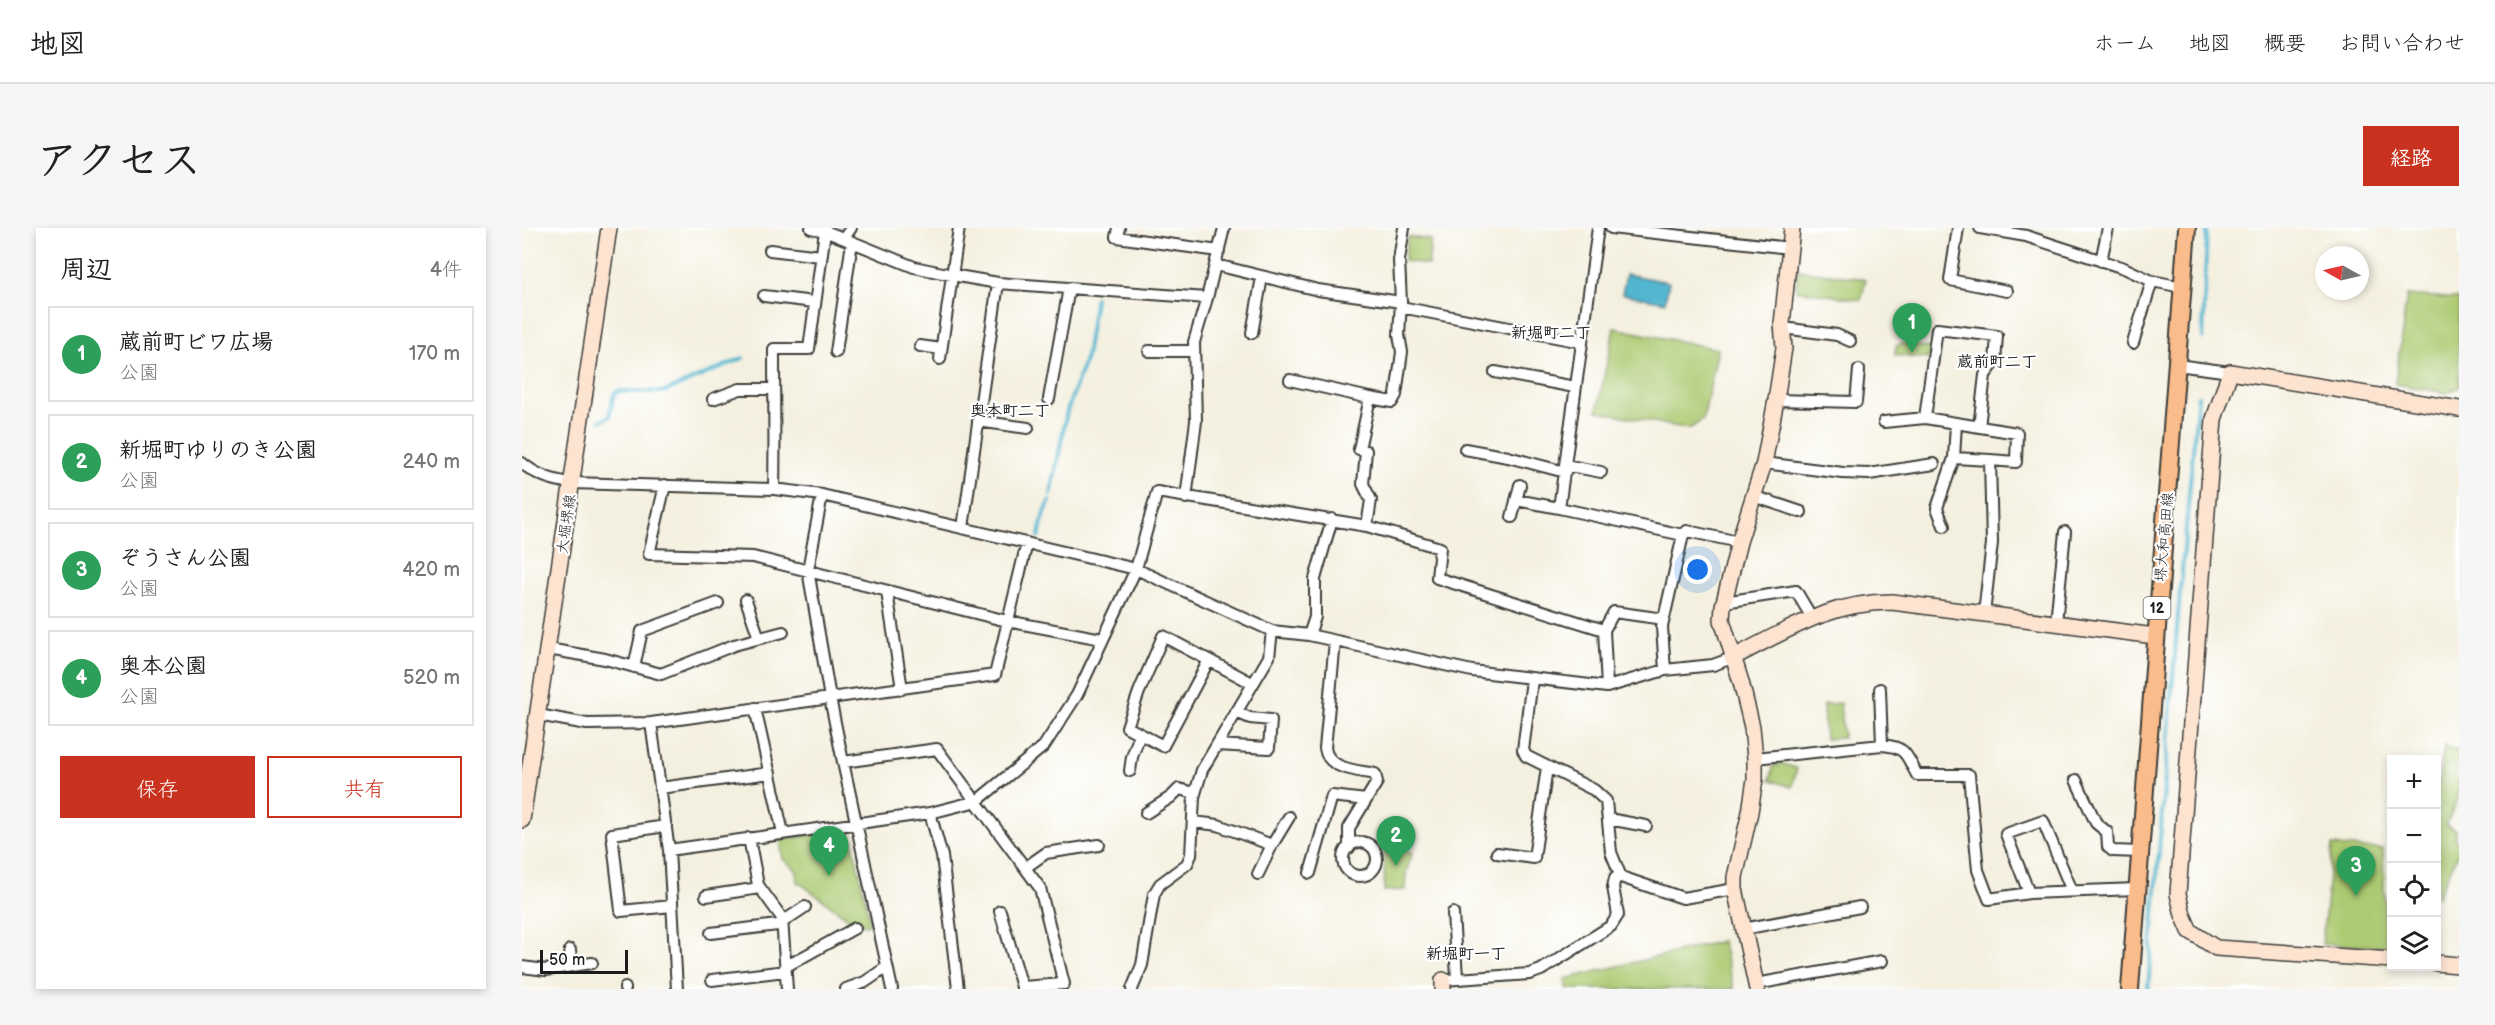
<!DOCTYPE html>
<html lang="ja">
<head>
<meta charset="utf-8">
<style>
  body { margin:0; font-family:"Balsamiq Sans","Klee One",sans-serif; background:#f6f6f6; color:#202124 }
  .controls { position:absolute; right:18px; bottom:18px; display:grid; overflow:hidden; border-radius:0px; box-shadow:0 3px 9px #0003 }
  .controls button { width:54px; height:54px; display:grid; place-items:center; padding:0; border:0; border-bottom:2px solid #e0e0e0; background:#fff; color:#202124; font:30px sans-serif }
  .compass { position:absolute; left:1793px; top:18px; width:54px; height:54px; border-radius:50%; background:#fff; box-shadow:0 3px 9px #0003; rotate:278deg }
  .scale { position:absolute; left:18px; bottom:15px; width:88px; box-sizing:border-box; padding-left:6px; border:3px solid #1c1c1c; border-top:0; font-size:16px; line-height:21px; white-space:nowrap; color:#1c1c1c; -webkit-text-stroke:4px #fff; paint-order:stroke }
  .you { position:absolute; left:1176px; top:342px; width:21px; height:21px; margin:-15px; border:4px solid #fff; border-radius:50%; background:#1a73e8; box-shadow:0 0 0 9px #1a73e833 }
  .badge { display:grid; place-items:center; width:39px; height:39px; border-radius:50%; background:#c8321e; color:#fff; font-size:20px; font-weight:700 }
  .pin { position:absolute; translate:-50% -50px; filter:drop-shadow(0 2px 3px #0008) }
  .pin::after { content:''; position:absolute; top:32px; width:21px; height:18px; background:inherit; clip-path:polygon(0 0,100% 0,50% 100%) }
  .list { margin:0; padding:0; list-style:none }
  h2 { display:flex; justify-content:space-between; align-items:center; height:78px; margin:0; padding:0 24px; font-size:26px }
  h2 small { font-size:20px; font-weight:400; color:#757577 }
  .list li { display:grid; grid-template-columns:39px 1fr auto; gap:18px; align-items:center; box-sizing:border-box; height:96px; margin:0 12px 12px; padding:0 12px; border:2px solid #e0e0e0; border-radius:0px }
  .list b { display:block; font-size:22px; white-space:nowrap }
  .list p { margin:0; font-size:20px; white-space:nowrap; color:#757577 }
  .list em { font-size:20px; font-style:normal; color:#757577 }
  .actions { display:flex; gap:12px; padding:18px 24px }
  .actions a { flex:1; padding:14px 0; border:2px solid #c8321e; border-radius:0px; text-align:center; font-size:21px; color:#c8321e }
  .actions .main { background:#c8321e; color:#fff }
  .icon { flex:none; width:33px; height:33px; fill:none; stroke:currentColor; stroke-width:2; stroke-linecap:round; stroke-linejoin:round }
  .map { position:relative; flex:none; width:1937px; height:761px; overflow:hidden; border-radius:0px }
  header { display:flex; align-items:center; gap:36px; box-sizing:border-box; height:84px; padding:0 30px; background:#fff; border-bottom:2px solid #e0e0e0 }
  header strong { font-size:28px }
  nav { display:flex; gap:33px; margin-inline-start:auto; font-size:21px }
  .intro { display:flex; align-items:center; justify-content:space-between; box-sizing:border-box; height:144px; padding:0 36px }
  h1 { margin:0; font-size:42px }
  .button { padding:15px 27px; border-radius:0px; background:#c8321e; color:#fff; font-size:21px; font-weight:700 }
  main { display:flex; gap:36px; padding:0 36px }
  aside { flex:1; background:#fff; border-radius:0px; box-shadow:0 3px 9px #0003 }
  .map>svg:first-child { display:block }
  .green { fill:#acca72; stroke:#647347; stroke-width:1.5 }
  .water { fill:#52b6d0; stroke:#376976; stroke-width:1.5 }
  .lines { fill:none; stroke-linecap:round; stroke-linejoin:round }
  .stream { stroke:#52b6d0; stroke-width:4 }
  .street-casing { stroke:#3c3c39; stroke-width:14 }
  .secondary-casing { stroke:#3c3c39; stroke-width:18 }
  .primary-casing { stroke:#3c3c39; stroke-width:20 }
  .street { stroke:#fff; stroke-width:10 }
  .secondary { stroke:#fde4d1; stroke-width:15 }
  .primary { stroke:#fabc8b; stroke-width:16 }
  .labels { text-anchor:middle; stroke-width:4.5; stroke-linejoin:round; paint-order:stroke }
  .shield { fill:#fff; stroke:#606060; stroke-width:1.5 }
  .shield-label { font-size:14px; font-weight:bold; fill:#1c1c1c }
  .street-label { font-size:15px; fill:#1c1c1c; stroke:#fff }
  .neighbourhood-label { font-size:16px; font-weight:bold; fill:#1c1c1c; stroke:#fff }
</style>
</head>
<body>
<header>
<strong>地図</strong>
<nav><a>ホーム</a><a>地図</a><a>概要</a><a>お問い合わせ</a></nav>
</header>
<div class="intro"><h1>アクセス</h1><a class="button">経路</a></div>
<main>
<aside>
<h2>周辺<small>4件</small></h2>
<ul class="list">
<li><span class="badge" style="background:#2e9e5b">1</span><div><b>蔵前町ビワ広場</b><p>公園</p></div><em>170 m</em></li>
<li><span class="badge" style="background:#2e9e5b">2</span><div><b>新堀町ゆりのき公園</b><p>公園</p></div><em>240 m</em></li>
<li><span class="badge" style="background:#2e9e5b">3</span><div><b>ぞうさん公園</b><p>公園</p></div><em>420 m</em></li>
<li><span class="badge" style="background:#2e9e5b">4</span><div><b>奥本公園</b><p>公園</p></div><em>520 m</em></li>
</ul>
<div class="actions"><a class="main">保存</a><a>共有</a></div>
</aside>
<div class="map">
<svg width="1937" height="761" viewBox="0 0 1937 761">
  <rect width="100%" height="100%" fill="#fff"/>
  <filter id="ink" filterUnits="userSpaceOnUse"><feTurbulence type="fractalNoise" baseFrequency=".0167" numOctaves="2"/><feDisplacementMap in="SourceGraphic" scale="12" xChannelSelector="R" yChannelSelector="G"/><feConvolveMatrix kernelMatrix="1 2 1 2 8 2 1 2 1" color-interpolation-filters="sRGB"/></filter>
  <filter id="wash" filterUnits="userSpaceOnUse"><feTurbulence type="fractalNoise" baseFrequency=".008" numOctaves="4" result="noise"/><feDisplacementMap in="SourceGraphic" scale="24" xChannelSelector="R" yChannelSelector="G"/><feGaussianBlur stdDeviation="1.35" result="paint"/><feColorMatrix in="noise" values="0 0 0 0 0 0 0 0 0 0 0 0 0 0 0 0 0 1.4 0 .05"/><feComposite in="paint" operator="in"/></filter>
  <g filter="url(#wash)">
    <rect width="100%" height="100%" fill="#f4f0df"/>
    <path class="green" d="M886 9 909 12 906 37 882 33Z
      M1276 42 1344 51 1339 72 1274 62Z
      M1885 67 1937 71V159L1924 165 1873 156Z
      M1092 100 1196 121 1181 192 1167 201 1075 183Z
      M1380 116 1408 120 1406 131 1373 127 1374 118Z
      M1318 475 1321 510 1303 511 1301 477Z
      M1922 518 1937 523V568L1924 597 1934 602 1933 612 1937 615V623L1915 670V567Z
      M1257 535 1275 540 1270 559 1248 552 1252 536 1256 538Z
      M324 602 329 606 348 694 345 697 333 695 275 653V643L261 631 258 612Z
      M1810 618 1861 621 1864 719 1800 716Z
      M863 621 891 624 884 644 883 662 862 663Z
      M1200 713 1212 761H1045L1043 751Z"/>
    <path class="water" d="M1104 46 1147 54 1143 74 1100 66Z"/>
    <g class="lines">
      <path class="stream" d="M1681 110 1685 0
        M78 193 87 189 92 166 97 163 142 164 221 130
        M529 267 545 183 564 129 573 70
        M517 308 521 289 528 273
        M1626 761 1656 387 1676 168"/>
    </g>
  </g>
  <g filter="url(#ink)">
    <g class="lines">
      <defs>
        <path id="street" d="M289 0 303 3 392 39 430 47 476 55 685 70 702 0
          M597 0 595 9 697 23
          M1076 0 1037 280 1161 307 1165 303 1217 314
          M1089 0 1268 20
          M1436 0 1428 52 1485 63
          M1458 0 1504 8 1602 40 1630 53 1660 59
          M322 10 329 0
          M248 22 299 28
          M1579 33 1586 0
          M694 37 796 62 879 74
          M242 68 292 74
          M879 79 1059 114
          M1261 100 1315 107 1328 113
          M730 105 740 49
          M1611 115 1630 53
          M398 118 419 121
          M627 123H672
          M314 124 330 14
          M418 131 437 0
          M1655 137 1708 144
          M973 144 1053 159
          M768 152 852 171
          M191 171 218 161H252
          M527 171 547 60
          M1254 172 1334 174 1337 142
          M1403 190 1415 101 1475 108 1473 134 1463 147 1457 199
          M456 193 506 200
          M1362 194 1403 190 1495 205 1494 234 1468 232
          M943 221 986 229 1043 244
          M1432 230 1468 232 1470 315 1462 386
          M0 235C15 248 31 253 50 255L252 261 300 267 614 341 750 403 787 407 950 443 1085 459 1143 442 1191 437 1210 430
          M1242 235 1321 245 1347 246 1412 236
          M1043 237 1079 244
          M143 257 127 326 231 329 485 393 580 411
          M252 261C253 214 252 168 252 121H287L303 3
          M1231 268 1279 284
          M664 270 674 193 672 114 685 70
          M994 272 1037 280
          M990 289 998 257
          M845 298 849 272 841 256 844 223 837 221 848 170 870 174 874 167 880 124 877 107 879 74 877 32 882 0
          M1422 298 1415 280 1432 230 1434 195
          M441 300 476 55
          M365 364 380 461
          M224 372 237 410
          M1202 374 1274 363 1290 390
          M1534 395 1543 304
          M1082 402 1092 384 1142 391
          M787 407 793 389V351L810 291
          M813 413 803 520C806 542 835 542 853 546L855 554 827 600V620
          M26 421 83 431 139 446 212 417 261 404
          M687 432 641 518 605 499 617 464 641 408 730 455
          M112 439 120 403 196 375
          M1143 442 1140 399 1161 307
          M1010 452 1001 522 1004 528 1072 562 1084 573 1089 624 1099 649
          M1358 461 1360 517
          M233 480 261 605
          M16 487 65 496 129 495
          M695 517 747 520 749 492 728 490 714 484
          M1233 530 1360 517C1385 519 1384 527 1395 547H1447L1456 642 1467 671 1507 665 1615 661
          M321 534 370 761
          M608 543 610 529 618 506
          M1554 552 1574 595 1585 604 1586 619 1591 623 1618 624
          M138 560 248 545
          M408 585 420 628 436 761
          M624 585 649 569 657 561 673 565
          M1087 591 1124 598
          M672 594 696 597 750 617 736 646
          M144 598 90 606 99 683 150 678
          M227 610 236 657 260 690 265 761
          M821 631a17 17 0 1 1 34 0a17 17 0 1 1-34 0Z
          M750 617 767 589
          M147 622 129 495 308 470 286 342 300 267
          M975 625 1012 630 1025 539
          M504 639 524 625 577 617
          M788 645 810 568 844 572
          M1507 665 1484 606 1521 593 1550 663
          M184 668 238 660
          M478 683 500 759
          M931 685 935 750
          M1221 701 1338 679
          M189 705 256 697 283 679
          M48 722 50 738
          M0 739 24 742 70 735
          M263 739 333 700
          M190 752 263 743
          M921 752 1008 746 1019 742 1089 698 1096 687 1091 659 1093 650 1099 649 1161 670 1213 661
          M1234 756 1360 733
          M103 760V761
          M155 761 147 622 408 585 455 573 522 518 555 467 614 341 635 264 845 298 918 320 915 350 1082 402 1085 459
          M324 761 343 754 365 739
          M500 761V759L542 756 518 660 415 521 321 534 308 470 473 447 505 315
          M610 761 620 737 632 666 638 656 665 636 669 627 672 569 680 542 747 429 750 403"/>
        <path id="secondary" d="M1210 430C1264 403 1307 374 1370 374L1633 408
          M0 592 87 0
          M1870 732 1694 720 1668 703 1661 687 1656 666 1692 191 1708 144 1937 181
          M1914 735 1937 737
          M921 752V761
          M1235 761 1213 661V649L1228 584 1233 551V530L1230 499 1219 454 1200 392 1201 378 1217 314 1242 235 1254 172 1262 120 1260 96 1270 0"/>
        <path id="primary" d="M1608 761 1665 0"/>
      </defs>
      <use href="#street" class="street-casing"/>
      <use href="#secondary" class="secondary-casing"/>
      <use href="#primary" class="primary-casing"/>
      <use href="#street" class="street"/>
      <use href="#secondary" class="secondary"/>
      <use href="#primary" class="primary"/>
    </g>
  </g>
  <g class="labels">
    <rect class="shield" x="1621.5" y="369" width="27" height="22" rx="4.5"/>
    <g class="shield-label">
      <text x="1635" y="385">12</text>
    </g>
    <g class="street-label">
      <text transform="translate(44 296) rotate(-82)" y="5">大堀堺線</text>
      <text transform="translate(1642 309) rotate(-85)" y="5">堺大和高田線</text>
    </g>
    <g class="neighbourhood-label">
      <text x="1029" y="110">新堀町二丁</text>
      <text x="1475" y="139">蔵前町二丁</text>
      <text x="488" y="188">奥本町二丁</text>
      <text x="944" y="731">新堀町一丁</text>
    </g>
  </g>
</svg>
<div class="controls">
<button>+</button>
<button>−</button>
<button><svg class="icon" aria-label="locate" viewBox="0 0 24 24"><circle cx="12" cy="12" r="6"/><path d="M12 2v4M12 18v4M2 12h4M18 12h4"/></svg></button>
<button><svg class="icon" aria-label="layers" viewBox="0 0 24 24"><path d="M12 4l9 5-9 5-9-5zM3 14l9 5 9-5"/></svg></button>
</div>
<svg class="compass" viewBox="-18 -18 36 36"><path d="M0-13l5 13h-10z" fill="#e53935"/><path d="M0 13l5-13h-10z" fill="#757577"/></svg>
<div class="scale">50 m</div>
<div class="you"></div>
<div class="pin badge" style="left:1390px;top:125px;background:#2e9e5b">1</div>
<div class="pin badge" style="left:874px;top:638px;background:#2e9e5b">2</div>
<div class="pin badge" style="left:1834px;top:668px;background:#2e9e5b">3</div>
<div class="pin badge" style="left:307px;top:648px;background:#2e9e5b">4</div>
</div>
</main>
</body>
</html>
